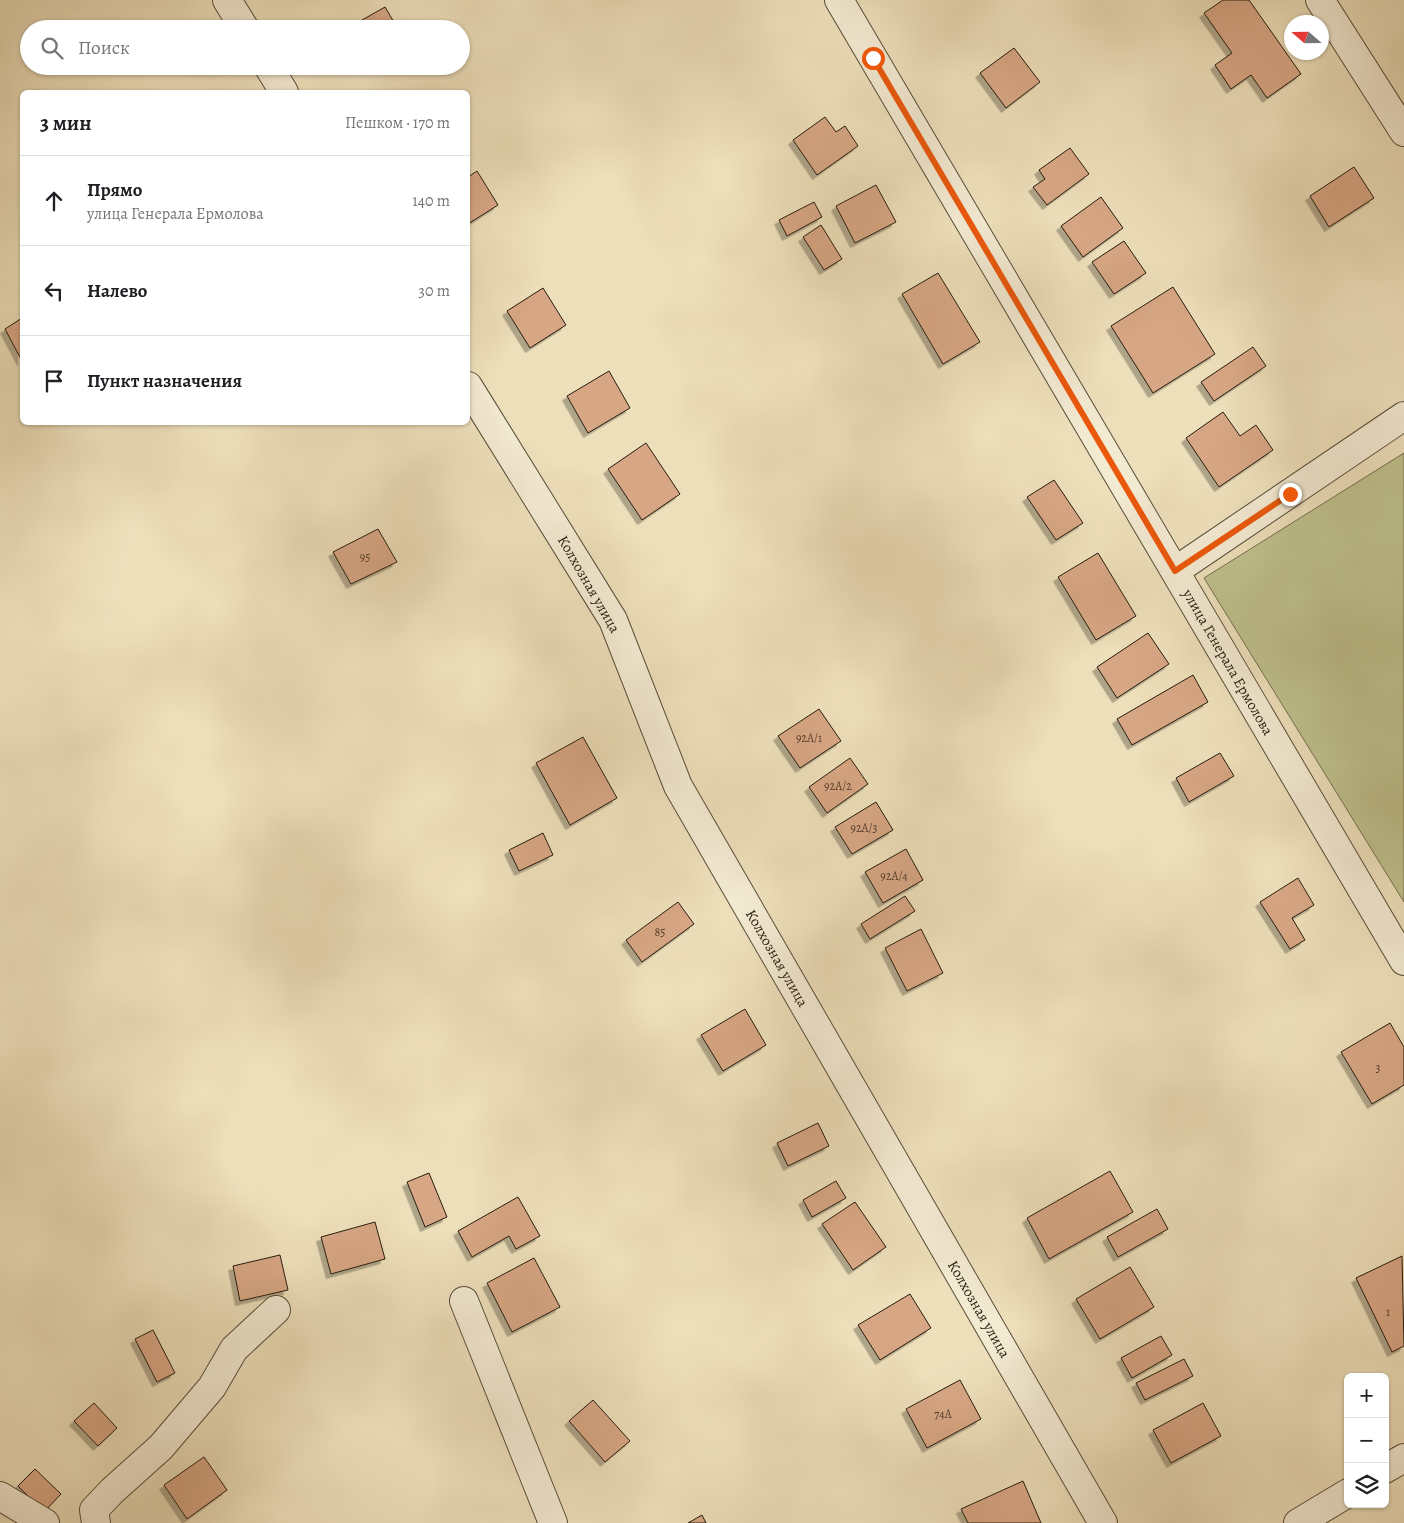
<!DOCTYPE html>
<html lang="ru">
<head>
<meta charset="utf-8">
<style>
  body { margin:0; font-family:Alegreya,serif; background:#f2f2f2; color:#202124 }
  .controls { position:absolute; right:15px; bottom:15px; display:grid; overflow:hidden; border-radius:8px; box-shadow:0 1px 4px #0004 }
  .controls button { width:45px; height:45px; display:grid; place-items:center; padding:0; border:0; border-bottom:1px solid #e0e0e0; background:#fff; color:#202124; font:25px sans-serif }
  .compass { position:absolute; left:1284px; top:15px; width:45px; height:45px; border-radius:50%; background:#fff; box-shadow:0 1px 4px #0004; rotate:290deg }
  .stop { position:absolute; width:15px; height:15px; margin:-11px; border:4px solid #ea580c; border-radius:50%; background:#fff }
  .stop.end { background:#ea580c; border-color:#fff; box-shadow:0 1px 5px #0008 }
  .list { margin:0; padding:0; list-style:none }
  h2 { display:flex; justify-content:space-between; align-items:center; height:65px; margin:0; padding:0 20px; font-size:21px }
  h2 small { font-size:16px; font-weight:400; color:#757577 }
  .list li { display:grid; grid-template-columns:32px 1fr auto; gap:15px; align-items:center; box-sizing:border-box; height:90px; padding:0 20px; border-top:1px solid #e0e0e0 }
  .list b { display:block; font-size:19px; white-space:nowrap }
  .list p { margin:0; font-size:16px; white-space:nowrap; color:#757577 }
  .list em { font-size:16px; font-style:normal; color:#757577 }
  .icon { flex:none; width:28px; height:28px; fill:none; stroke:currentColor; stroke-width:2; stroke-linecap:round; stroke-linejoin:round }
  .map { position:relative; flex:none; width:1404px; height:1523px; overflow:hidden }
  .search { position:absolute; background:#fff; box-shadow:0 1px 4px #0004; left:20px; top:20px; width:450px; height:55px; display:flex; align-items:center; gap:12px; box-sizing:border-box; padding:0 18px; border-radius:28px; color:#757577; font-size:19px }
  .panel { position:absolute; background:#fff; box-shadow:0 1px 4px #0004; left:20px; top:90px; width:450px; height:335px; border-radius:8px }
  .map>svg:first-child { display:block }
  .garden { fill:#bec08c; stroke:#726e4e }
  .building { fill:#d7a684; stroke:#261c0f; filter:url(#shadow) }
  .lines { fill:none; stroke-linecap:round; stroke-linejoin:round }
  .street-casing { stroke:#584d3a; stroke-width:30 }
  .street { stroke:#f3ead2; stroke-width:28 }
  .route { stroke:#ea580c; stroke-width:6 }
  .labels { text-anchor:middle; stroke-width:5; stroke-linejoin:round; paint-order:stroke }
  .number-label { font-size:12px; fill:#523e2c }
  .street-label { font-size:15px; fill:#261c0f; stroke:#f3ead2 }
</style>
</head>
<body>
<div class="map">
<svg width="1404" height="1523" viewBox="0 0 1404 1523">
  <defs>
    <filter id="shadow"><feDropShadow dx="-4.5" dy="4.5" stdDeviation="0" flood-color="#0004"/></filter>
  </defs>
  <rect width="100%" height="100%" fill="#eddfba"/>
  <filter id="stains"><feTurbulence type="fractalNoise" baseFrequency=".004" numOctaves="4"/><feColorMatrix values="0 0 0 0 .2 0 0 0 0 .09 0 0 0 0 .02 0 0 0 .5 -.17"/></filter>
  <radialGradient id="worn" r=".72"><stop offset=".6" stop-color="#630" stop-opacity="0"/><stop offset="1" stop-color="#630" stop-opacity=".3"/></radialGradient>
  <path class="garden" d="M1404 453V902L1204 578Z"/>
  <path class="building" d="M1223 0H1249L1301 74 1267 98 1251 75 1231 89 1215 65 1232 53 1204 13Z
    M385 7 398 29H348V28Z
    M1014 48 1040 82 1006 108 980 73Z
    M825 117 836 132 845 126 858 146 817 175 793 140Z
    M1070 148 1089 174 1047 205 1033 187 1045 179 1039 170Z
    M1354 167 1374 198 1329 227 1310 196Z
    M477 171 498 205 468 224V177Z
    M876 185 896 222 855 243 836 206Z
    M1101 197 1123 228 1083 257 1061 226Z
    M814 202 822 217 787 236 779 220Z
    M821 225 842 259 824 270 803 237Z
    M1124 241 1146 273 1114 294 1092 262Z
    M938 273 980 342 943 364 902 294Z
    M1173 287 1215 354 1153 393 1111 326Z
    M543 288 566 325 530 348 507 311Z
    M22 318V361L5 329Z
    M1253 347 1266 366 1214 401 1201 382Z
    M609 371 630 408 588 433 567 396Z
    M1223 412 1240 436 1256 425 1273 450 1219 487 1186 438Z
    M646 443 680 494 642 520 608 469Z
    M1054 480 1083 523 1056 540 1027 497Z
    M378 529 397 562 351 584 333 552Z
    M1098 553 1136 616 1096 640 1058 577Z
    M1148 633 1169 664 1117 698 1097 667Z
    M1193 675 1208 702 1132 745 1117 719Z
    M819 709 841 741 800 768 778 736Z
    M583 737 617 798 570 825 536 763Z
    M1220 753 1234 776 1189 802 1176 778Z
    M850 758 868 784 827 813 809 787Z
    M876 802 893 830 852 854 835 827Z
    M543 833 553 855 519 871 509 850Z
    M906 849 923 880 883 903 865 872Z
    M1298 878 1314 905 1292 918 1305 940 1290 949 1260 902Z
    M905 896 915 911 870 939 861 924Z
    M678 902 694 924 642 962 626 940Z
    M921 929 943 973 907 991 885 948Z
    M745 1009 766 1045 723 1071 701 1035Z
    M1390 1023 1404 1047V1085L1372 1104 1341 1052Z
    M818 1123 829 1146 788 1166 777 1143Z
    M1110 1171 1133 1212 1049 1259 1027 1218Z
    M429 1173 447 1217 425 1227 407 1182Z
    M836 1181 846 1198 812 1217 803 1200Z
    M518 1197 540 1236 516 1249 509 1236 472 1257 458 1231Z
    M855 1202 886 1247 853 1270 822 1224Z
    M1157 1209 1168 1229 1118 1257 1107 1237Z
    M375 1222 385 1259 331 1274 321 1237Z
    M280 1255 288 1290 240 1301 233 1266Z
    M1402 1256 1404 1346 1392 1352 1356 1278Z
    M534 1258 560 1307 512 1332 487 1283Z
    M1130 1267 1154 1307 1100 1339 1076 1299Z
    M910 1294 931 1328 880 1360 858 1325Z
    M153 1330 175 1373 157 1382 135 1339Z
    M1161 1336 1172 1355 1132 1378 1121 1358Z
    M1184 1359 1193 1376 1145 1400 1136 1383Z
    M960 1380 981 1419 927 1448 906 1409Z
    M593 1400 630 1441 605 1462 569 1421Z
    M94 1403 117 1428 98 1446 74 1421Z
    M1203 1403 1221 1436 1171 1463 1153 1430Z
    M204 1457 227 1490 187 1519 164 1485Z
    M35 1469 61 1494 44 1512 18 1486Z
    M1023 1481 1041 1523H968L961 1509Z
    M702 1515 706 1523H688Z"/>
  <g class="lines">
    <defs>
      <path id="street" d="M227 0 245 29
        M839 0 1404 961
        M1320 0 1404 132
        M268 66 284 92
        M468 386 613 620 678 786 1103 1523
        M1175 571 1404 416
        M464 1301 553 1523
        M1385 1469 1404 1458
        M0 1496 45 1523
        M96 1523 94 1510 112 1491 161 1447 212 1387 234 1349 276 1310
        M1298 1523 1348 1493"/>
    </defs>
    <use href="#street" class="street-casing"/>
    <use href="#street" class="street"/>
  </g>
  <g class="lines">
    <path class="route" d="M873 58 1175 571 1290 494"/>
  </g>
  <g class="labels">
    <g class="number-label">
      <text x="365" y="561">95</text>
      <text x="809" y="742">92А/1</text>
      <text x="838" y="790">92А/2</text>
      <text x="864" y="832">92А/3</text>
      <text x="894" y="880">92А/4</text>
      <text x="660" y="936">85</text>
      <text x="1378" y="1072">3</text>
      <text x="1388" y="1316">1</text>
      <text x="943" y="1418">74А</text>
    </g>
    <g class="street-label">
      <text transform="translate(589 584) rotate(60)" y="5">Колхозная улица</text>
      <text transform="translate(1228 662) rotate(60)" y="5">улица Генерала Ермолова</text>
      <text transform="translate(777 958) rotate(60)" y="5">Колхозная улица</text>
      <text transform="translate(979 1309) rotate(60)" y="5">Колхозная улица</text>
    </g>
  </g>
  <rect width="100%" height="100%" filter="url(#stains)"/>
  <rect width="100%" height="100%" fill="url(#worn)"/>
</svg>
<div class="controls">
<button>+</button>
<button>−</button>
<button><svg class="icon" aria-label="layers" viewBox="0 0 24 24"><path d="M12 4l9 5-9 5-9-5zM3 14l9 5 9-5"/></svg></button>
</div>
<svg class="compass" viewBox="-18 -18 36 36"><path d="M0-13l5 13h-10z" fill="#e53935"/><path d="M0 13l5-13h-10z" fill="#757577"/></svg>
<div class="stop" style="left:873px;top:58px"></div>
<div class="stop end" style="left:1290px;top:494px"></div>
<div class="search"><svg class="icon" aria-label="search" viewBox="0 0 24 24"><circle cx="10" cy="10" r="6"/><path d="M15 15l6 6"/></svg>Поиск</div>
<section class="panel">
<h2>3 мин<small>Пешком · 170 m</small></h2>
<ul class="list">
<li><svg class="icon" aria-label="ahead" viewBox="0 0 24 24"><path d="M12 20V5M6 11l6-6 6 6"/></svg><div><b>Прямо</b><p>улица Генерала Ермолова</p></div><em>140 m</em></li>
<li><svg class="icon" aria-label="left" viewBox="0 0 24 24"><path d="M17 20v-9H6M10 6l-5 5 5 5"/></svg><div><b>Налево</b></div><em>30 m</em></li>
<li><svg class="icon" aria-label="arrive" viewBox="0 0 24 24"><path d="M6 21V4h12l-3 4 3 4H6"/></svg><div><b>Пункт назначения</b></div></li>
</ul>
</section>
</div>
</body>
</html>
